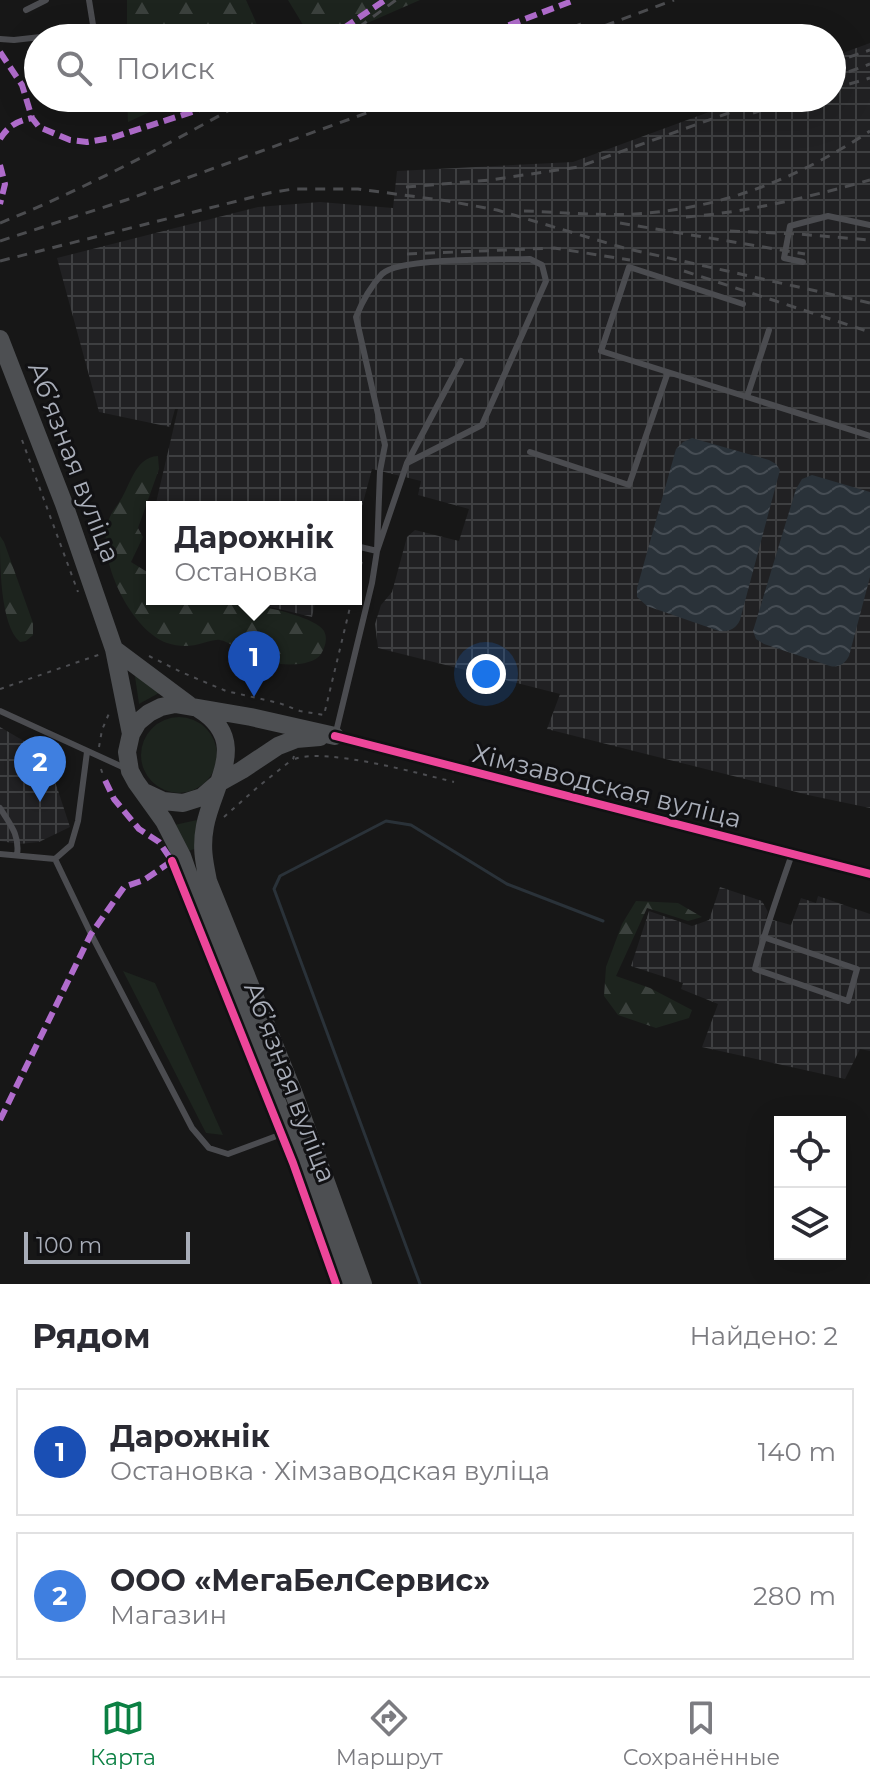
<!DOCTYPE html>
<html lang="ru">
<head>
<meta charset="utf-8">
<style>
  body { margin:0; font-family:Montserrat,sans-serif; background:#f2f2f3; color:#2b2b33 }
  .controls { position:absolute; right:24px; bottom:24px; display:grid; overflow:hidden; border-radius:0px; box-shadow:0 8px 32px #0002 }
  .controls button { width:72px; height:72px; display:grid; place-items:center; padding:0; border:0; border-bottom:2px solid #e1e1e2; background:#fff; color:#2b2b33; font:40px sans-serif }
  .scale { position:absolute; left:24px; bottom:20px; width:166px; box-sizing:border-box; padding-left:8px; border:4px solid #a8adb8; border-top:0; font-size:22px; line-height:28px; white-space:nowrap; color:#a8adb8; -webkit-text-stroke:6px #111113; paint-order:stroke }
  .you { position:absolute; left:486px; top:674px; width:28px; height:28px; margin:-20px; border:6px solid #fff; border-radius:50%; background:#1a73e8; box-shadow:0 0 0 12px #1a73e833 }
  .badge { display:grid; place-items:center; width:52px; height:52px; border-radius:50%; background:#0b8043; color:#fff; font-size:26px; font-weight:700 }
  .pin { position:absolute; translate:-50% -66px; filter:drop-shadow(0 2px 4px #0008) }
  .pin::after { content:''; position:absolute; top:42px; width:28px; height:24px; background:inherit; clip-path:polygon(0 0,100% 0,50% 100%) }
  .popup { position:absolute; left:146px; top:501px; width:216px; height:104px; box-sizing:border-box; display:grid; place-content:center; border-radius:0px; background:#fff; filter:drop-shadow(0 2px 6px #0005); font-size:26px; white-space:nowrap; color:#7c7c81 }
  .popup b { font-size:30px; color:#2b2b33 }
  .popup::after { content:''; position:absolute; left:50%; top:100%; margin-left:-16px; border:16px solid transparent; border-top-color:#fff }
  .list { margin:0; padding:0; list-style:none }
  h2 { display:flex; justify-content:space-between; align-items:center; height:104px; margin:0; padding:0 32px; font-size:34px }
  h2 small { font-size:26px; font-weight:400; color:#7c7c81 }
  .list li { display:grid; grid-template-columns:52px 1fr auto; gap:24px; align-items:center; box-sizing:border-box; height:128px; margin:0 16px 16px; padding:0 16px; border:2px solid #e1e1e2; border-radius:0px }
  .list b { display:block; font-size:30px; white-space:nowrap }
  .list p { margin:0; font-size:26px; white-space:nowrap; color:#7c7c81 }
  .list em { font-size:26px; font-style:normal; color:#7c7c81 }
  .icon { flex:none; width:44px; height:44px; fill:none; stroke:currentColor; stroke-width:2; stroke-linecap:round; stroke-linejoin:round }
  .map { position:relative; flex:none; width:870px; height:1284px; overflow:hidden }
  .search { position:absolute; background:#fff; box-shadow:0 8px 32px #0002; left:24px; right:24px; top:24px; height:88px; display:flex; align-items:center; gap:20px; box-sizing:border-box; padding:0 28px; border-radius:44px; color:#7c7c81; font-size:30px }
  .sheet { height:392px; background:#fff }
  nav { display:flex; justify-content:space-around; align-items:center; box-sizing:border-box; height:112px; border-top:2px solid #e1e1e2; background:#fff; font-size:22px; color:#7c7c81 }
  nav a { display:grid; justify-items:center; gap:4px }
  nav .on { color:#0b8043 }
  .map>svg:first-child { display:block }
  .industrial { fill:url(#industrial-grid) }
  .green { fill:#1d241e }
  .forest { fill:url(#forest-firs) }
  .water { fill:url(#water-waves) }
  .lines { fill:none; stroke-linecap:round; stroke-linejoin:round }
  .stream { stroke:#2a3239; stroke-width:3 }
  .path { stroke:#4d4e52; stroke-width:2; stroke-dasharray:4 6; stroke-linecap:butt }
  .service { stroke:#4b4c50; stroke-width:6 }
  .minor { stroke:#4b4c50; stroke-width:11 }
  .primary { stroke:#4d4f52; stroke-width:18 }
  .rail { stroke:#4b4c4f; stroke-width:3; stroke-dasharray:10 8; stroke-linecap:butt }
  .quiet { stroke:#b06ccc; stroke-width:6; stroke-dasharray:12 6; stroke-linecap:butt }
  .cycleway-casing { stroke:#111113; stroke-width:13 }
  .cycleway { stroke:#ed469a; stroke-width:8 }
  .labels { text-anchor:middle; stroke-width:6; stroke-linejoin:round; paint-order:stroke }
  .street-label { font-size:26px; fill:#a8adb8; stroke:#111113 }
</style>
</head>
<body>
<div class="map">
<svg width="870" height="1284" viewBox="0 0 870 1284">
  <defs>
    <pattern id="industrial-grid" width="8" height="8" patternUnits="userSpaceOnUse" patternTransform="scale(2)"><rect width="8" height="8" fill="#212123"/><path d="M0 4h8M4 0v8" fill="none" stroke="#3e3f41"/></pattern>
    <pattern id="forest-firs" width="22" height="20" patternUnits="userSpaceOnUse" patternTransform="scale(2)"><rect width="22" height="20" fill="#1d241e"/><path d="M5 1l3.5 6h-7zM16 11l3.5 6h-7z" fill="#3b413d"/></pattern>
    <pattern id="water-waves" width="16" height="10" patternUnits="userSpaceOnUse" patternTransform="scale(2)"><rect width="16" height="10" fill="#2a3239"/><path d="M0 5q4-4 8 0t8 0" fill="none" stroke="#464d54"/></pattern>
  </defs>
  <rect width="100%" height="100%" fill="#171717"/>
  <path class="industrial" d="M870 43V808L808 795 547 729 560 694 378 648 375 624 381 605 392 592 407 537 415 530 459 541 469 509 418 495 421 481 372 469 356 529V507H155L178 409H175L170 427 99 412 57 258 258 207 320 202 393 208 397 171 573 162 747 98H832V57Z
    M259 599H316L312 617 258 604Z
    M0 727 46 754 70 827 39 842 19 844 0 841Z
    M720 887 762 901 768 912 766 918 791 925 801 898 816 903 818 896 870 914V1051L860 1049 845 1079 702 1047 718 1004 681 989 683 983 631 966 649 911 692 926 709 920Z"/>
  <path class="green" d="M134 670 159 693 139 704Z
    M141 755a38 38 0 1 1 76 0a38 38 0 1 1-76 0Z
    M197 820 195 849 188 851 174 825Z
    M123 971 155 983 223 1135 206 1133Z"/>
  <path class="forest" d="M127 0H246L263 38H127Z
    M288 0H420L333 38H311Z
    M127 98H180L128 122Z
    M158 456 159 469 138 528 143 537 131 562 152 575V599H235C243 607 247 605 257 606 272 608 316 618 324 631 328 639 325 647 321 654 309 671 263 664 246 656 238 651 231 642 220 640 215 639 208 642 203 643 191 647 179 647 167 643 132 630 102 568 106 532 107 521 111 513 118 504 130 488 134 457 158 456Z
    M0 536 4 542 33 623V635L26 641 20 642C0 625 0 564 0 536Z
    M636 901 678 903 702 917 688 921 647 908 616 976 650 988 692 1010 689 1018 656 1028 618 1015 604 996 606 967 622 924Z"/>
  <path class="water" d="M692 438 769 460 776 464 780 470 740 620C736 629 729 632 719 631L647 606 637 597V588L676 449 683 442Z
    M812 475 870 492V577L849 656C845 664 838 668 830 666L764 644 756 639 753 631 796 489 802 479Z"/>
  <g class="lines">
    <path class="stream" d="M420 1284 274 889 280 876 386 821 411 825 507 884 603 921"/>
    <path class="path" d="M22 440 78 592
      M356 585 363 557
      M149 656 181 672 226 691 279 703 300 711 324 715 352 599
      M0 689 101 654
      M99 747 102 730 110 711
      M295 759C324 747 421 774 454 782
      M101 769 104 778
      M224 817 259 786 293 759 294 756"/>
    <path class="service" d="M26 10 46 0
      M0 39 14 40 94 31 89 0
      M803 262 784 258 790 226 828 216 870 225
      M743 304 629 267 601 351 747 397 769 330
      M747 397 870 436
      M530 452 629 485 668 372
      M407 463 461 361
      M0 711 127 769
      M336 732 372 583 377 551 407 463 482 425 546 281 542 265 530 259C502 260 400 257 382 274 371 286 362 302 356 317L385 445 380 471 377 551 356 546
      M0 808C10 824 20 835 17 855
      M0 854 55 859 91 934 192 1128 209 1148 228 1154 282 1134
      M55 859 71 845 78 821 87 752
      M763 937 857 969 848 1001 755 969C765 930 779 892 792 854"/>
    <path class="minor" d="M335 736 870 874"/>
    <path class="primary" d="M0 339 64 504 114 649 131 734
      M114 649 189 705
      M199 709C251 741 213 783 205 826 201 847 204 861 208 881L294 1094 363 1284
      M335 736 251 717 175 704 161 707 149 713 138 722 131 734 127 752 130 771 136 782 164 821 182 856 196 896 290 1135 345 1284
      M146 793 163 801 183 803 202 797 217 784 242 770 278 746 296 739 320 737"/>
    <path class="rail" d="M344 38 396 0
      M544 38 581 24
      M571 38 674 0
      M832 63 870 50
      M832 78 870 64
      M832 89 870 78
      M753 113 803 98
      M406 187 490 180 578 167 751 105 765 98
      M524 211C560 212 598 216 635 214 721 209 799 178 870 131
      M686 217C749 212 809 197 870 180
      M0 223C87 188 169 144 251 98
      M620 223 805 254
      M730 231 798 234 870 240
      M0 241 126 200 408 98
      M407 254 554 248 630 260
      M0 261 269 193 293 189H358L448 201 497 210 624 248 870 303
      M684 271 870 332"/>
    <path class="quiet" d="M329 38 385 0
      M475 38 575 0
      M0 52 22 85 32 118 39 127 70 140 87 142 111 138 195 111 222 98
      M0 139C8 126 17 121 32 118
      M0 165 5 184 0 204
      M0 1120 91 934 124 887 144 880 172 861 159 842 139 829 114 799 104 778"/>
    <defs>
      <path id="cycleway" d="M335 736 870 874
        M172 861 293 1163 336 1284"/>
    </defs>
    <use href="#cycleway" class="cycleway-casing"/>
    <use href="#cycleway" class="cycleway"/>
  </g>
  <g class="labels">
    <g class="street-label">
      <text transform="translate(74 462) rotate(69)" y="9">Абʼязная вуліца</text>
      <text transform="translate(607 786) rotate(14)" y="9">Хімзаводская вуліца</text>
      <text transform="translate(290 1082) rotate(69)" y="9">Абʼязная вуліца</text>
    </g>
  </g>
</svg>
<div class="controls">
<button><svg class="icon" aria-label="locate" viewBox="0 0 24 24"><circle cx="12" cy="12" r="6"/><path d="M12 2v4M12 18v4M2 12h4M18 12h4"/></svg></button>
<button><svg class="icon" aria-label="layers" viewBox="0 0 24 24"><path d="M12 4l9 5-9 5-9-5zM3 14l9 5 9-5"/></svg></button>
</div>
<div class="scale">100 m</div>
<div class="you"></div>
<div class="pin badge" style="left:254px;top:697px;background:#1a4fb4">1</div>
<div class="popup"><b>Дарожнік</b>Остановка</div>
<div class="pin badge" style="left:40px;top:802px;background:#3f7fe0">2</div>
<div class="search"><svg class="icon" aria-label="search" viewBox="0 0 24 24"><circle cx="10" cy="10" r="6"/><path d="M15 15l6 6"/></svg>Поиск</div>
</div>
<section class="sheet">
<h2>Рядом<small>Найдено: 2</small></h2>
<ul class="list">
<li><span class="badge" style="background:#1a4fb4">1</span><div><b>Дарожнік</b><p>Остановка · Хімзаводская вуліца</p></div><em>140 m</em></li>
<li><span class="badge" style="background:#3f7fe0">2</span><div><b>ООО «МегаБелСервис»</b><p>Магазин</p></div><em>280 m</em></li>
</ul>
</section>
<nav>
<a class="on"><svg class="icon" aria-label="map" viewBox="0 0 24 24"><path d="M3 6l6-2 6 2 6-2v14l-6 2-6-2-6 2zM9 4v14M15 6v14"/></svg>Карта</a>
<a><svg class="icon" aria-label="directions" viewBox="0 0 24 24"><path d="M12 3l9 9-9 9-9-9zM9 14v-3h6M13 9l2 2-2 2"/></svg>Маршрут</a>
<a><svg class="icon" aria-label="saved" viewBox="0 0 24 24"><path d="M7 4h10v16l-5-4-5 4z"/></svg>Сохранённые</a>
</nav>
</body>
</html>
